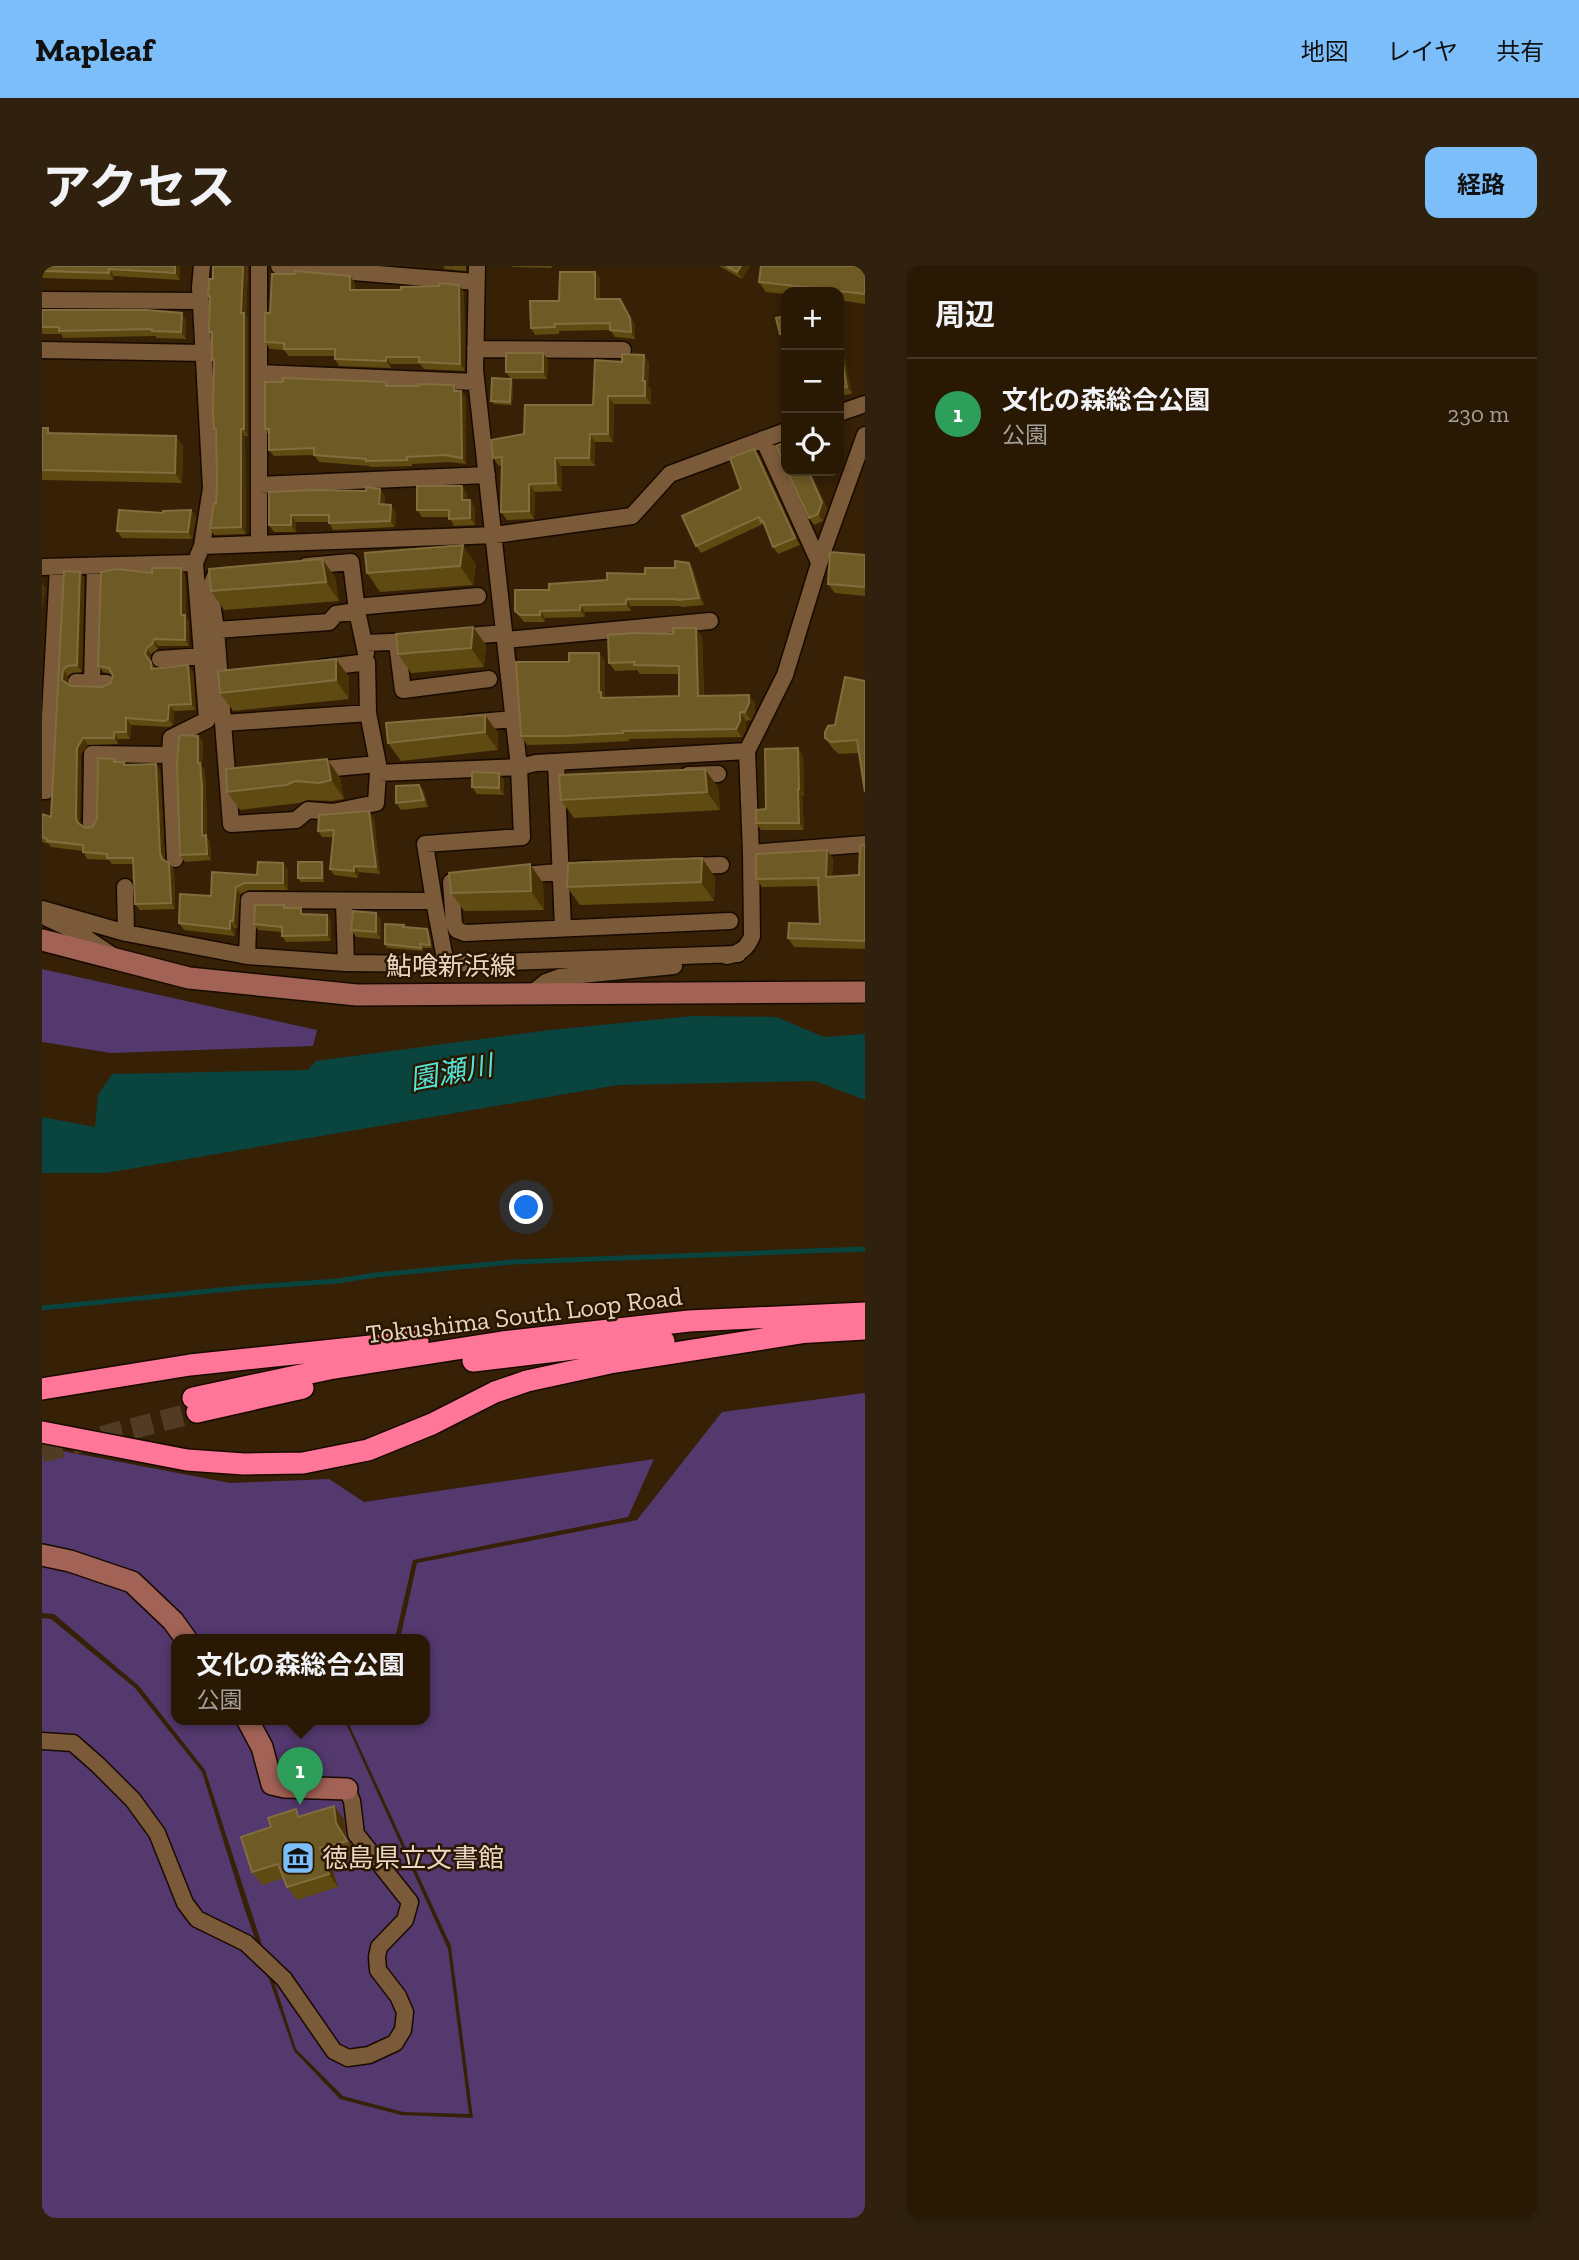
<!DOCTYPE html>
<html lang="ja">
<head>
<meta charset="utf-8">
<style>
  body { margin:0; font-family:"Zilla Slab","Noto Sans JP",serif; background:#30210e; color:#f1f3f6 }
  .controls { position:absolute; right:21px; top:21px; display:grid; overflow:hidden; border-radius:14px; box-shadow:0 4px 10px #0003 }
  .controls button { width:63px; height:63px; display:grid; place-items:center; padding:0; border:0; border-bottom:2px solid #443726; background:#281804; color:#f1f3f6; font:35px sans-serif }
  .you { position:absolute; left:485px; top:942px; width:24px; height:24px; margin:-18px; border:5px solid #fff; border-radius:50%; background:#1a73e8; box-shadow:0 0 0 10px #1a73e833 }
  .badge { display:grid; place-items:center; width:46px; height:46px; border-radius:50%; background:#7cbef9; color:#fff; font-size:23px; font-weight:700 }
  .pin { position:absolute; translate:-50% -58px; filter:drop-shadow(0 2px 4px #0008) }
  .pin::after { content:''; position:absolute; top:37px; width:24px; height:21px; background:inherit; clip-path:polygon(0 0,100% 0,50% 100%) }
  .popup { position:absolute; left:129px; top:1368px; width:259px; height:91px; box-sizing:border-box; display:grid; place-content:center; border-radius:14px; background:#281804; filter:drop-shadow(0 2px 5px #0005); font-size:23px; white-space:nowrap; color:#a5a09a }
  .popup b { font-size:26px; color:#f1f3f6 }
  .popup::after { content:''; position:absolute; left:50%; top:100%; margin-left:-14px; border:14px solid transparent; border-top-color:#281804 }
  .list { margin:0; padding:0; list-style:none }
  h2 { display:flex; justify-content:space-between; align-items:center; height:91px; margin:0; padding:0 28px; font-size:30px }
  h2 small { font-size:23px; font-weight:400; color:#a5a09a }
  .list li { display:grid; grid-template-columns:46px 1fr auto; gap:21px; align-items:center; box-sizing:border-box; height:112px; padding:0 28px; border-top:2px solid #443726 }
  .list b { display:block; font-size:26px; white-space:nowrap }
  .list p { margin:0; font-size:23px; white-space:nowrap; color:#a5a09a }
  .list em { font-size:23px; font-style:normal; color:#a5a09a }
  .icon { flex:none; width:38px; height:38px; fill:none; stroke:currentColor; stroke-width:2; stroke-linecap:round; stroke-linejoin:round }
  .map { position:relative; flex:none; width:823px; height:1952px; overflow:hidden; border-radius:14px }
  header { display:flex; align-items:center; gap:42px; box-sizing:border-box; height:98px; padding:0 35px; background:#7cbef9; color:#111 }
  header strong { font-size:33px }
  nav { display:flex; gap:38px; margin-inline-start:auto; font-size:24px }
  .intro { display:flex; align-items:center; justify-content:space-between; box-sizing:border-box; height:168px; padding:0 42px }
  h1 { margin:0; font-size:49px }
  .button { padding:18px 32px; border-radius:14px; background:#7cbef9; color:#111; font-size:24px; font-weight:700 }
  main { display:flex; gap:42px; padding:0 42px }
  aside { flex:1; background:#281804; border-radius:14px; box-shadow:0 4px 10px #0003 }
  .map>svg:first-child { display:block }
  .green { fill:#54396e }
  .water { fill:#09443f }
  .lines { fill:none; stroke-linecap:round; stroke-linejoin:round }
  .stream { stroke:#09443f; stroke-width:5 }
  .highway-tunnel { stroke:#513b22; stroke-width:21; stroke-dasharray:21 10; stroke-linecap:butt }
  .street-casing { stroke:#190a00; stroke-width:19 }
  .secondary-casing { stroke:#190a00; stroke-width:24 }
  .highway-casing { stroke:#190a00; stroke-width:24 }
  .street { stroke:#7a5a39; stroke-width:16 }
  .secondary { stroke:#a26256; stroke-width:21 }
  .highway { stroke:#ff7698; stroke-width:21 }
  .wall { fill:#5f4a11 }
  .shaded-wall { fill:#493305 }
  .building { fill:#6e5a25; stroke:#816d3e; stroke-width:2 }
  .labels { text-anchor:middle; stroke-width:5; stroke-linejoin:round; paint-order:stroke }
  .street-label { font-size:26px; fill:#e8d6c4; stroke:#2b1600 }
  .poi-label { font-size:26px; fill:#e8d6c4; stroke:#2b1600; text-anchor:start }
  .water-label { font-size:28px; font-style:italic; fill:#53e6d8; stroke:#2b1600 }
</style>
</head>
<body>
<header>
<strong>Mapleaf</strong>
<nav><a>地図</a><a>レイヤ</a><a>共有</a></nav>
</header>
<div class="intro"><h1>アクセス</h1><a class="button">経路</a></div>
<main>
<div class="map">
<svg width="823" height="1952" viewBox="0 0 823 1952">
  <rect width="100%" height="100%" fill="#362006"/>
  <path class="green" d="M0 703 275 764 271 780 69 787 0 776Z
    M823 1127V1952H0V1352L9 1353 93 1422 160 1506 202 1641 252 1785 298 1833 359 1849 431 1852 409 1680 305 1454 382 1453V1373H358L375 1297 595 1254 680 1146Z
    M0 1181 188 1217 287 1213 322 1236 612 1193 586 1251 371 1294 353 1373H134V1453H304L303 1455 406 1683 427 1848 361 1846 301 1830 254 1783 163 1504 97 1420 12 1348 0 1347Z"/>
  <path class="water" d="M651 750 734 751 782 771 823 768V834L773 815 576 819 64 907H0V851L53 861 56 829 70 808 266 804 274 795 508 764Z"/>
  <g class="lines">
    <path class="stream" d="M0 1042 208 1021 296 1015 333 1009 471 996 823 983"/>
    <path class="highway-tunnel" d="M0 1186 155 1146"/>
    <defs>
      <path id="street" d="M217 0V277
        M237 0 434 16
        M435 0 433 104 477 501 494 497 705 485
        M0 34 159 35
        M433 83 581 84
        M0 84 162 87
        M217 107 434 116
        M797 147 823 138
        M721 173 777 296
        M217 219 445 209
        M160 280 169 222 158 21 160 0
        M0 301 153 297 160 280 453 269 590 250 628 208 744 165
        M314 341 436 330
        M315 345 324 387
        M174 364 168 322 173 310H176
        M415 371 462 367
        M463 374 668 355
        M322 377 375 375
        M355 377 361 424 447 413
        M118 393 160 390
        M190 412 178 414 174 364 287 356 294 348 315 345 309 296 264 300
        M178 414 181 457
        M50 415 53 300
        M34 416 65 417
        M426 457 471 453
        M514 496 521 662
        M271 504 336 498 326 447
        M646 509 676 508
        M0 525H4L16 301
        M49 558 50 488 128 489
        M709 587 705 485 743 409 780 288 823 169
        M133 593 128 489 129 472 165 454 153 297
        M644 600 679 599
        M473 610 545 603
        M416 615 409 616 412 658 415 664 423 667 688 655
        M83 621 84 667
        M392 635 404 698
        M302 636 304 697
        M0 643 84 667 205 690 304 697 404 698 696 688
        M5 652 35 666 68 688
        M205 690 207 634 392 635 383 578 480 571 477 501 336 507 334 537 291 546 266 544 254 554 189 558 181 457 326 447 325 396 278 402
        M685 690C698 687 705 683 710 670L709 587 823 578
        M489 728 504 716 518 711 632 700
        M0 1475 31 1477 56 1499 91 1534 115 1567 143 1637 155 1653 204 1677 242 1713 292 1785 306 1792 327 1789 353 1777 361 1764 363 1746 356 1730 336 1704 335 1691 337 1681 363 1654 368 1636 314 1568 310 1535 305 1523"/>
      <path id="secondary" d="M0 674 147 712 315 729 823 726
        M0 1289 28 1295 90 1316 131 1355 144 1373
        M205 1453 220 1481 230 1518 243 1521 305 1523"/>
      <path id="highway" d="M752 1067 823 1063
        M431 1095 556 1080 622 1075
        M0 1123 148 1099 376 1075
        M151 1132 287 1103 460 1076 647 1055 823 1047
        M155 1146 261 1122
        M0 1166 145 1194 202 1198 261 1197 326 1184 390 1158 453 1126 485 1115 568 1097 765 1066"/>
    </defs>
    <use href="#street" class="street-casing"/>
    <use href="#secondary" class="secondary-casing"/>
    <use href="#highway" class="highway-casing"/>
    <use href="#street" class="street"/>
    <use href="#secondary" class="secondary"/>
    <use href="#highway" class="highway"/>
  </g>
  <path class="wall" d="M0 0H138V14L72 10 71 14 0 12Z
    M206 0 204 50 206 53V170H203L204 268 172 269 168 262 174 237V166L172 163V98L170 94V70L167 66 168 33 166 30 171 13Z
    M401 0H424V5L403 3Z
    M470 0H510L509 2 471 1Z
    M677 0H708L700 13Z
    M823 0V38L797 34V26H744V28L724 26 717 16Z
    M553 6 558 13V33H578L593 59V73L573 71 568 64 517 65V68L493 69 489 62 517 35Z
    M308 10 313 17V24H359L417 19 422 26 423 105 382 103 378 98H349V102L297 100 293 93V90H247L242 84 228 83 223 76 228 47Z
    M0 44 144 54V73L115 72 113 70 21 72 19 68H0Z
    M744 50V74H742L738 68Z
    M501 87 506 94 505 113H469L464 106Z
    M797 87 803 93 810 128 797 130Z
    M607 97 606 120 609 123V138H572L571 176H553V200H519L520 225 493 226 492 253 465 254 459 246 460 199 457 200 451 192 482 168 551 139Z
    M469 113 471 116 470 139 452 138 449 135Z
    M412 119 416 125H419L424 131V198L407 196 370 198V200L329 201 327 200 277 196 272 189 232 190 227 184V169L223 163 347 120Z
    M0 162 9 167 141 180 140 217 0 214Z
    M717 190 758 279 736 288 731 281 724 263 721 258 659 287 654 280 699 223Z
    M745 205H768L785 243 781 255 772 259 767 252Z
    M227 226 343 230 342 239 354 246 353 261 291 264 287 256H254V266H232L227 259Z
    M425 227V234L433 241V259L412 260 407 251H380L375 244Z
    M149 244 154 251 150 273 80 272 75 265Z
    M823 289V330L793 327 786 318Z
    M280 293 293 311 297 335 182 344 169 325Z
    M434 298 431 319 338 326 325 307Z
    M651 303 662 339 640 341 638 340H589V345L543 346V351L503 352V356H482L473 345 507 324 603 308Z
    M22 305 38 306 42 312 40 406 30 407 26 410 25 417 29 420 60 421 69 417 71 410 70 408 61 406 56 400 110 307 143 308 144 351 147 356V380H116V383L109 388 108 394 113 402 151 406 154 444 132 445 131 459 127 461 89 459 88 473H76V478L46 479 39 488 38 558 44 562 50 561 55 553 72 493 74 496H82L85 499 118 504 123 594 127 597 132 603 133 643 98 644 93 638 92 598H70L67 594 45 593 41 585 9 581 7 578 0 576V548L9 551Z
    M431 361 444 379 442 401 369 407 356 388Z
    M660 370 662 430 713 437V446L709 454 704 455V464L700 471 587 473V475L528 478 485 479 479 470 527 396 563 395V432L637 430V408H598L595 404 573 405 567 397Z
    M294 393 307 411V433L191 445 178 427Z
    M803 411 817 487 797 488 792 484 783 472 793 459Z
    M443 449 456 467V484L359 495 346 477Z
    M156 470 161 476 160 500 163 504 164 527 165 571 168 576 169 594 143 596 138 589Z
    M761 489 762 530 760 529 762 564H719L714 557Z
    M285 493 298 512 302 533 290 535 266 534 257 537 198 544 185 526Z
    M462 514V529L435 528 430 521Z
    M377 519 382 525 386 541 359 544 354 537Z
    M676 521 678 544 532 552 519 534Z
    M332 552 338 608 317 606 316 612 292 609 288 603 292 571H280L276 565Z
    M823 578V683L752 681 746 672 778 658 776 620 720 621 714 613 785 584 791 593 790 610 817 609Z
    M241 597 246 604V624H207L198 628 195 662H193V670L142 664 137 657 169 630Z
    M282 600V616H259L256 612Z
    M673 611 672 635 538 639 525 621Z
    M501 617 502 644 422 645 409 627Z
    M242 639 244 642 289 655V675L244 676 240 670V666L216 664 212 658Z
    M334 647 339 654V673L314 671 309 664Z
    M362 659 363 661 385 663 387 667 390 682H380L381 685 345 682 343 678Z
    M259 1550 302 1553 304 1570 314 1588 288 1596 296 1621 255 1634 245 1621 242 1612 220 1619 210 1606 229 1561Z"/>
  <path class="shaded-wall" d="M133 0H138V14L133 7Z
    M201 0H206L204 50 206 53V170L202 163 199 47Z
    M699 0H708L700 13 695 6Z
    M67 3 72 10 71 14 67 7Z
    M553 6 558 13V40L553 33Z
    M308 10 313 17 312 31 308 24Z
    M417 19 422 26 423 105 418 98Z
    M578 33 593 59V73L589 66Z
    M140 47 144 54V73L139 66Z
    M501 87 506 94 505 113 501 106Z
    M799 87 803 93 810 128 805 121Z
    M602 89 607 97 606 120 609 123V138L603 130 601 115Z
    M344 91 349 98V102L344 95Z
    M469 113 471 116 470 139 468 136Z
    M419 125 424 131V198L420 192Z
    M566 130 572 138 571 176 566 168Z
    M199 163 203 170 204 268 199 261Z
    M548 168 553 176V200L547 192Z
    M134 170 141 180 140 217 133 207Z
    M712 183 717 190 758 279 753 272Z
    M513 192 519 200 520 225 514 217Z
    M766 205H768L785 243 781 255 776 248Z
    M487 218 493 226 492 253 487 245Z
    M420 220 425 227V241L420 234Z
    M338 223 343 230 342 245 337 238Z
    M428 234 433 241V259L428 252Z
    M349 239 354 246 353 261 348 255Z
    M149 244 154 251 150 273 146 266Z
    M249 249 254 256V266L249 259Z
    M421 279 434 298 431 319 418 300Z
    M280 293 293 311 297 335 284 316Z
    M647 297 651 303 662 339 657 332Z
    M139 302 143 308 144 351 147 356V380L143 374 139 349Z
    M38 306 42 312 40 406 35 399Z
    M0 317 4 323 0 344Z
    M584 333 589 340V345L584 338Z
    M538 339 543 346V351L538 344Z
    M498 345 503 352V356L498 349Z
    M431 361 444 379 442 401 429 382Z
    M654 362 660 370 662 439 656 430Z
    M112 373 116 380V383L111 377Z
    M105 382 109 388 108 394 103 388Z
    M557 387 563 395V432H559L557 426Z
    M294 393 307 411V433L294 414Z
    M146 399 151 406 154 444 149 438Z
    M21 404 26 410 24 420 20 414Z
    M707 429 713 437V446L709 454 703 446Z
    M127 439 132 445 131 459 126 453Z
    M698 446 704 455V464L700 471 694 463Z
    M443 449 456 467V484L443 466Z
    M84 452 89 459 88 473 84 466Z
    M72 466 76 473V478L72 472Z
    M156 470 161 476 160 500 163 504 164 527 165 571 168 576 169 594 165 588 160 570 156 497Z
    M41 472 46 479 39 488 38 558 40 564 36 557 34 552 35 482Z
    M756 482 761 489 762 530 757 523Z
    M285 493 298 512 302 533 289 514Z
    M114 498 118 504 123 594 125 599 118 587Z
    M663 503 676 521 678 544 665 526Z
    M457 507 462 514V529L457 522Z
    M377 519 382 525 386 541 382 534Z
    M756 523 760 529 762 564 757 557Z
    M327 545 332 552 338 608 334 601Z
    M785 584 791 593 790 619 784 611Z
    M660 592 673 611 672 635 659 616Z
    M280 596 282 600V616L280 612Z
    M127 597 132 603 133 643 129 637Z
    M241 597 246 604V624L241 617Z
    M488 598 501 617 502 644 489 625Z
    M312 600 317 606 316 612 312 605Z
    M194 621 198 628 195 662 191 655Z
    M334 647 339 654V673L334 666Z
    M285 649 289 655V675L285 669Z
    M188 655 193 662V670L188 663Z
    M385 663 387 667 390 682 388 679Z
    M292 1540 302 1553 304 1570 314 1588 294 1557Z
    M278 1582 288 1596 296 1621 287 1608Z"/>
  <path class="building" d="M0 0H133V7L67 3V7L0 5Z
    M171 0H201L199 47H202V163H199V261L168 262 172 237H174L175 215 174 163H172L171 148 172 94H170V66H167L168 30H166L167 13H171Z
    M684 0H699L695 6Z
    M719 0H823V28L717 16Z
    M253 5 308 10V24H359V21L397 20V17L417 19 418 98 377 96V91H344V95L293 93V83H242V77L223 76V47H228L230 8H253Z
    M518 6H553V33H578L588 52 589 66 568 64V57L512 58 513 61 489 62 488 35H517Z
    M0 44H105L140 47 139 66 110 65V63L17 65V61H0Z
    M744 50V77L742 67 738 68 734 52Z
    M464 87H501V106H464Z
    M797 87H799L805 121 797 123Z
    M580 88 602 89 601 115H603V130H566V168H548L547 192H513L514 217 487 218V245L459 246 460 191 451 192 449 174 482 168 483 139H551L553 94 580 96Z
    M241 112 344 116V120H377V118L412 119V125H419L420 192 402 189 365 191V194L324 195V193L272 189V182L227 184V163H223V116H241Z
    M450 112 469 113 468 136 449 135Z
    M0 162H6V167L134 170 133 207 0 204Z
    M744 176V202L734 180Z
    M712 183 753 272 731 281 721 255 719 256 717 251 654 280 640 250 699 223 688 192Z
    M745 205H766L780 236 776 248 767 252Z
    M375 220H420V234H428V252L407 253V244H375Z
    M324 221 338 223 337 238 349 239 348 255 287 257V249H249V259H227V226L272 224 324 225Z
    M77 244 121 247V245L149 244 146 266 75 265Z
    M421 279 418 300 325 307 323 287Z
    M788 286 823 289V321L786 318Z
    M280 293 284 316 169 325 167 303Z
    M633 295 647 297 657 332 635 334V333H584V338L538 339V344L498 345V349H478L473 345V324H507V318L565 314V307L603 308V302H633Z
    M110 302H139V349H143V374L112 373 111 377 105 382 103 388 109 396V403L146 399 149 438 127 439 126 453 123 455 84 452V466H72V472H41L35 482 34 552 36 557 44 562 50 561 55 553 56 492 72 493V496H82V499L114 498 118 587 120 593 127 597 129 637 93 638 91 592H65V588L41 586V579L5 575V573L0 571V548L9 551 22 305 38 306 35 399 25 400 21 404 20 414 29 420 60 421 69 417 71 410 67 402 56 400 59 306 74 303 110 307Z
    M431 361 429 382 356 388 354 368Z
    M631 362H654L656 430 707 429V437L703 446H698V455L694 463 581 465V467L522 470H479L474 396H527V387H557V426H559V432L637 430V400L592 399V396L567 397 566 369 593 367 631 368Z
    M294 393V414L178 427 176 405Z
    M803 411 823 415V526L815 474 789 476 783 472V466L786 460 793 459Z
    M443 449V466L346 477 344 457Z
    M140 469 156 470V497H158L160 521V570L164 569 165 588 138 589 135 497 137 471Z
    M756 482 757 523H756L757 557H714V544L724 543 723 483Z
    M285 493 289 514 277 517 253 515 244 519 185 526 184 503Z
    M663 503 665 526 519 534 517 509Z
    M430 506 457 507V522L430 521Z
    M377 519 382 534 354 537V520Z
    M327 545 334 601 312 600V605L288 603 292 564 276 565 277 549Z
    M823 578V675L746 672 747 657 778 658 776 612 714 613V588L785 584 784 611 817 609 818 580Z
    M660 592 659 616 525 621 526 597Z
    M216 596 241 597V617H202L194 621 191 655H188V663L137 657 138 628 169 630 170 606 215 609Z
    M256 596H280V612H256Z
    M488 598 489 625 409 627 407 607Z
    M213 639H242V642H259V648L285 649V669L240 670V661L212 658Z
    M311 645 334 647V666L309 664Z
    M343 658 362 659 361 661 385 663 388 679 378 678 379 682 343 678Z
    M292 1540 294 1557 305 1575 278 1582 287 1608 245 1621 236 1598 210 1606 199 1571 229 1561 226 1552 254 1543 256 1551Z"/>
  <defs>
    <symbol id="museum-square" viewBox="-11 -11 22 22"><rect x="-9" y="-9" width="18" height="18" rx="4" fill="#7cbef9" stroke="#2b1600"/><path d="M0-6L6-3V-2H-6V-3ZM-5-1h2V3h-2ZM-1-1h2V3h-2ZM3-1h2V3H3ZM-6 4H6V6H-6Z" fill="#111"/></symbol>
  </defs>
  <g fill-rule="evenodd">
    <use href="#museum-square" x="237" y="1573" width="38" height="38"/>
  </g>
  <g class="labels">
    <g class="street-label">
      <text x="409" y="709">鮎喰新浜線</text>
      <text transform="translate(482 1049) rotate(-7)" y="9">Tokushima South Loop Road</text>
    </g>
    <g class="poi-label">
      <text x="280" y="1601">徳島県立文書館</text>
    </g>
    <g class="water-label">
      <text transform="translate(409 806) rotate(-11)" y="10">園瀬川</text>
    </g>
  </g>
</svg>
<div class="controls">
<button>+</button>
<button>−</button>
<button><svg class="icon" aria-label="locate" viewBox="0 0 24 24"><circle cx="12" cy="12" r="6"/><path d="M12 2v4M12 18v4M2 12h4M18 12h4"/></svg></button>
</div>
<div class="you"></div>
<div class="pin badge" style="left:258px;top:1539px;background:#2e9e5b">1</div>
<div class="popup"><b>文化の森総合公園</b>公園</div>
</div>
<aside>
<h2>周辺<small></small></h2>
<ul class="list">
<li><span class="badge" style="background:#2e9e5b">1</span><div><b>文化の森総合公園</b><p>公園</p></div><em>230 m</em></li>
</ul>
</aside>
</main>
</body>
</html>
